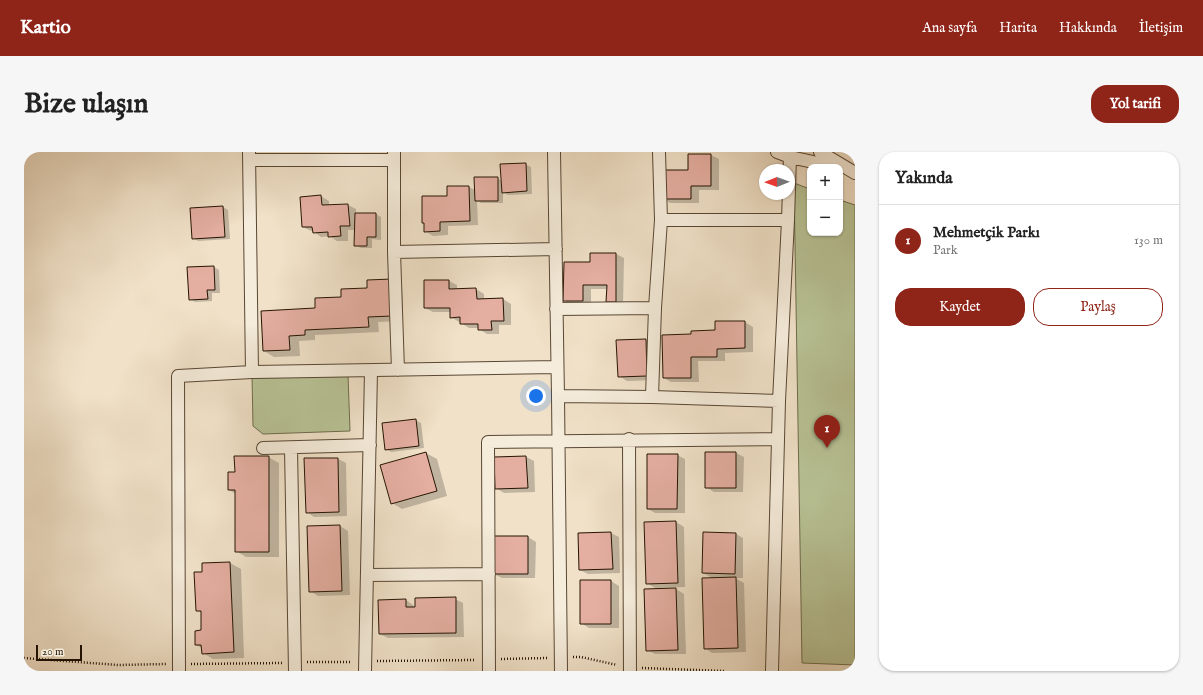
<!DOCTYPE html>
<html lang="tr">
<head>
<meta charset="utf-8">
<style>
  body { margin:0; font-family:"IM FELL English",serif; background:#f6f6f6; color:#222 }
  .controls { position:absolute; right:12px; top:12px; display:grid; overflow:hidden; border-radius:8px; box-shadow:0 1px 3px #0004 }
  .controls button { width:36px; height:36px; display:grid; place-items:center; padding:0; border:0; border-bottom:1px solid #e0e0e0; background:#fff; color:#222; font:20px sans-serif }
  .compass { position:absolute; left:735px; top:12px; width:36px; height:36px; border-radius:50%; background:#fff; box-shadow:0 1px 3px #0004; rotate:269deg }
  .scale { position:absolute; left:12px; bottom:10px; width:46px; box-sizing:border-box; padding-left:4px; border:2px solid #251402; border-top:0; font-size:11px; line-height:14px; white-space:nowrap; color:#251402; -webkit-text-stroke:3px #f5ecdb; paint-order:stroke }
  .you { position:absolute; left:512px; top:244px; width:14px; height:14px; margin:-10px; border:3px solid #fff; border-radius:50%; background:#1a73e8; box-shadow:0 0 0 6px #1a73e833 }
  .badge { display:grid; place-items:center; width:26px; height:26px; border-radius:50%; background:#8f2418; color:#fff; font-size:13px; font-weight:700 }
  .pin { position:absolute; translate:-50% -33px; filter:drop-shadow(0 1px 2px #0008) }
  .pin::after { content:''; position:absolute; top:21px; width:14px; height:12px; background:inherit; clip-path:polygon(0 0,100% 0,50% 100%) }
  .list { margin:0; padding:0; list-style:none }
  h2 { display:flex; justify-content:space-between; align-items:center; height:52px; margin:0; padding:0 16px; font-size:17px }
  h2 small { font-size:13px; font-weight:400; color:#767676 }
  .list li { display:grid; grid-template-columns:26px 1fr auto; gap:12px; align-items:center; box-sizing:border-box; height:72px; padding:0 16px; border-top:1px solid #e0e0e0 }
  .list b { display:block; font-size:15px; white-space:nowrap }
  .list p { margin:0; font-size:13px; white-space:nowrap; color:#767676 }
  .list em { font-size:13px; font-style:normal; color:#767676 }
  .actions { display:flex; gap:8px; padding:12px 16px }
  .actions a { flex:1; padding:9px 0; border:1px solid #8f2418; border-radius:16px; text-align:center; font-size:14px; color:#8f2418 }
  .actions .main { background:#8f2418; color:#fff }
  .map { position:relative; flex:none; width:831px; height:519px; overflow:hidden; border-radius:16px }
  header { display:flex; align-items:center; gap:24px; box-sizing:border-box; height:56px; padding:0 20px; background:#8f2418; color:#fff }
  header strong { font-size:19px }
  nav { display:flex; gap:22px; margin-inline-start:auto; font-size:14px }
  .intro { display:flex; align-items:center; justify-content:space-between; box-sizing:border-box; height:96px; padding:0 24px }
  h1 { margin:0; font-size:28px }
  .button { padding:10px 18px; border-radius:16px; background:#8f2418; color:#fff; font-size:14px; font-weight:700 }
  main { display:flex; gap:24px; padding:0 24px }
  aside { flex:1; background:#fff; border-radius:16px; box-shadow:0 1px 3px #0004 }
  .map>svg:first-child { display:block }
  .green { fill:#b8c396; stroke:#6e6c4c }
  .shadow { fill:#0003 }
  .building { fill:#e4aea1; stroke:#251402 }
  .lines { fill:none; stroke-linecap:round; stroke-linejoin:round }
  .street-casing { stroke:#584734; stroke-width:14 }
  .path { stroke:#251402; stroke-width:2.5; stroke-dasharray:1 2; stroke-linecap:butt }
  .street { stroke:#f5ecdb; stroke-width:12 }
</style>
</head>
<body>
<header>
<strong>Kartio</strong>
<nav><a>Ana sayfa</a><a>Harita</a><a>Hakkında</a><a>İletişim</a></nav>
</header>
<div class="intro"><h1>Bize ulaşın</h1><a class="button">Yol tarifi</a></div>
<main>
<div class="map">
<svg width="831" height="519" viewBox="0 0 831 519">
  <rect width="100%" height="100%" fill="#f0e1c8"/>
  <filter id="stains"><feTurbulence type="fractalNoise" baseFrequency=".005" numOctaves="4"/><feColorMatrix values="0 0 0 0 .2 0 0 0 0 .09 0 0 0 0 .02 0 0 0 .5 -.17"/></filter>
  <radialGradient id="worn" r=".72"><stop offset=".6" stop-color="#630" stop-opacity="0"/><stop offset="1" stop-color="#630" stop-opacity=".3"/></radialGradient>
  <path class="green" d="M770 31 786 37V81H816V48L831 53V513L778 511Z
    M228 223H324L326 279 239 282 229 274Z"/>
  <path class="shadow" d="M665 3H687L695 7V38H675V51H646L638 46 665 19Z
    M501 12 507 15 508 42 484 43 479 40V51H457L453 49 454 73 424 74V83L409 84 401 79V72L399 71 424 45 445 35 451 38 473 26 478 29Z
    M297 44 305 49V54L324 53 332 57V62H352L357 65V88L348 87V96H337L331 93 332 78H324V89H313L305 84 297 85 289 79H287L279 75Z
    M199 55 204 58 206 87 174 89 169 86Z
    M592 102 600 106 599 154H591L583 149 584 137H567V153H548L540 148Z
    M190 115 195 118 196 141H188V149L171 150 166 147Z
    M368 128 378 134 379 155H377L378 169 354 170 355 180 291 183V188L275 189 276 204 250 205 240 199 292 157Z
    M401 129H425L433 133V137H452L460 142V148L479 147 487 152V173H475V182H463L455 177V176H445L437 171V170H435L427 165V160H409L401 156Z
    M721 170 729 175V200L701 201V209H674L675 230H647L640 226 668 183 692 179Z
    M621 188 629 192 631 228 603 229 595 224Z
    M391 268 397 271 400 296 367 300 362 297Z
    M402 301 413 307 423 344 378 357 368 351Z
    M712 301 720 305 719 340H690L682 335Z
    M653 303 661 307V361H631L624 357Z
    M244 305 255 311V405H222L212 399V342L205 338 212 321Z
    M502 305 510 309 511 340 480 341 472 336 471 306Z
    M314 307 322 311 323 364 290 365 283 360Z
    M652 370 660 375 661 435 631 436 623 431Z
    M316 374 324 379 326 443 294 444 286 439Z
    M587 381 595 385 596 421 564 422 556 418 555 382Z
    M712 382 719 386V426H711L720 431 722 500 688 501 681 496 690 427 679 421Z
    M504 385 512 390 511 426H478L470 422Z
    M206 411 217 417 220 506 189 507 179 501 178 496 172 493 179 479 178 461 173 458 179 421V412Z
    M587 429 595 434V476H565L557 471Z
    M652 437 660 442 662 502H631L623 498 621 438Z
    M431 447 439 451 440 485 364 486 356 482 382 448 389 453 390 456Z"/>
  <path class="building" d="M664 2H687V34H667V47H637V18H664Z
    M502 11 503 39 478 41 476 12Z
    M450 25H474V49H451Z
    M423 34H445L446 69 416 70V79L400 80V71H398V44H423Z
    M297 43 298 53 324 52 326 74H316L317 84 304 85V80L289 81 288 75H278L276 45Z
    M199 54 201 85 168 87 166 56Z
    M331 61H352V85H343V94H330Z
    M566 101H592V150H582L583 133H559V149H539L540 110H566Z
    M190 114 191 138H183L184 147 165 148 163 115Z
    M368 127V164L344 165 345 175 281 178V183L265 184 266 198 239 199 237 159 291 156V146L317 145V137L343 136V128Z
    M400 128H425V137L452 136 453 147 479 146 480 169H467L468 178H454V172H436V165L426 166V156H400Z
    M691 169H721V196L693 197V205H667V226H639L638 183 667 182V179L691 178Z
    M622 187 623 224 594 225 592 188Z
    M392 267 395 294 361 298 358 271Z
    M402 300 413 339 367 352 356 313Z
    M681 300H712V336H681Z
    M623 302H654L653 357H623Z
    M210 304H245V400H211V338H204V320H211Z
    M502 304 504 336 471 337 470 305Z
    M280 306H314L315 360 282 361Z
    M652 369 654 431 622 432 620 370Z
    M316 373 318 439 285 440 283 374Z
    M587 380 589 417 555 418 554 381Z
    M679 380 712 381 711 422 678 421Z
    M469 384H504V422H469Z
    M206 410 210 500 178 502 177 493H171V479L177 478V459H172L170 420H178V411Z
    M712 425 714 496 680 497 678 426Z
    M556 428H587V472H556Z
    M652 436 654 498 622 499 620 437Z
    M432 445V481L355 482 354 448 382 447V455H391V446Z"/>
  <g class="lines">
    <defs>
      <path id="street" d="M225 0 228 220
        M370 0V100L374 218
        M530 0 534 244 537 519
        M753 0 766 5 812 15
        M796 0 831 21
        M225 8H370
        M637 68H764
        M370 100 532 97
        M532 157 631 156
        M534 244 628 245 755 249
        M628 245 631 156 637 68 635 0
        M605 287 606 519
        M239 296 346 293
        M267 296 271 519
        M343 423 465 422
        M155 519 154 224 228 220 533 215
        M341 519 347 219
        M465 519 464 290 754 287
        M748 519 755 249 764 68 766 5"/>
    </defs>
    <use href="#street" class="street-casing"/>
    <path class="path" d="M549 505H557L593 513
      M0 506 94 513 142 512
      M477 507 524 506
      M353 509 452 508
      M283 510H328
      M167 512 258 511
      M618 516 700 519"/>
    <use href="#street" class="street"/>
  </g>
  <rect width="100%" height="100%" filter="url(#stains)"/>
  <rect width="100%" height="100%" fill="url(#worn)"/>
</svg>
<div class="controls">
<button>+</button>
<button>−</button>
</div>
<svg class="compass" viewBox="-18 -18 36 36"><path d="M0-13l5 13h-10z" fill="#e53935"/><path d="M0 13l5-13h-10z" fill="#767676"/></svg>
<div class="scale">20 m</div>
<div class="you"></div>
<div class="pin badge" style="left:803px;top:296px">1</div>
</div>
<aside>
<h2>Yakında<small></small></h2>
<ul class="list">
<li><span class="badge">1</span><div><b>Mehmetçik Parkı</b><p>Park</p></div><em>130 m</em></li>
</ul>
<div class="actions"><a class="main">Kaydet</a><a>Paylaş</a></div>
</aside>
</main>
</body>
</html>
